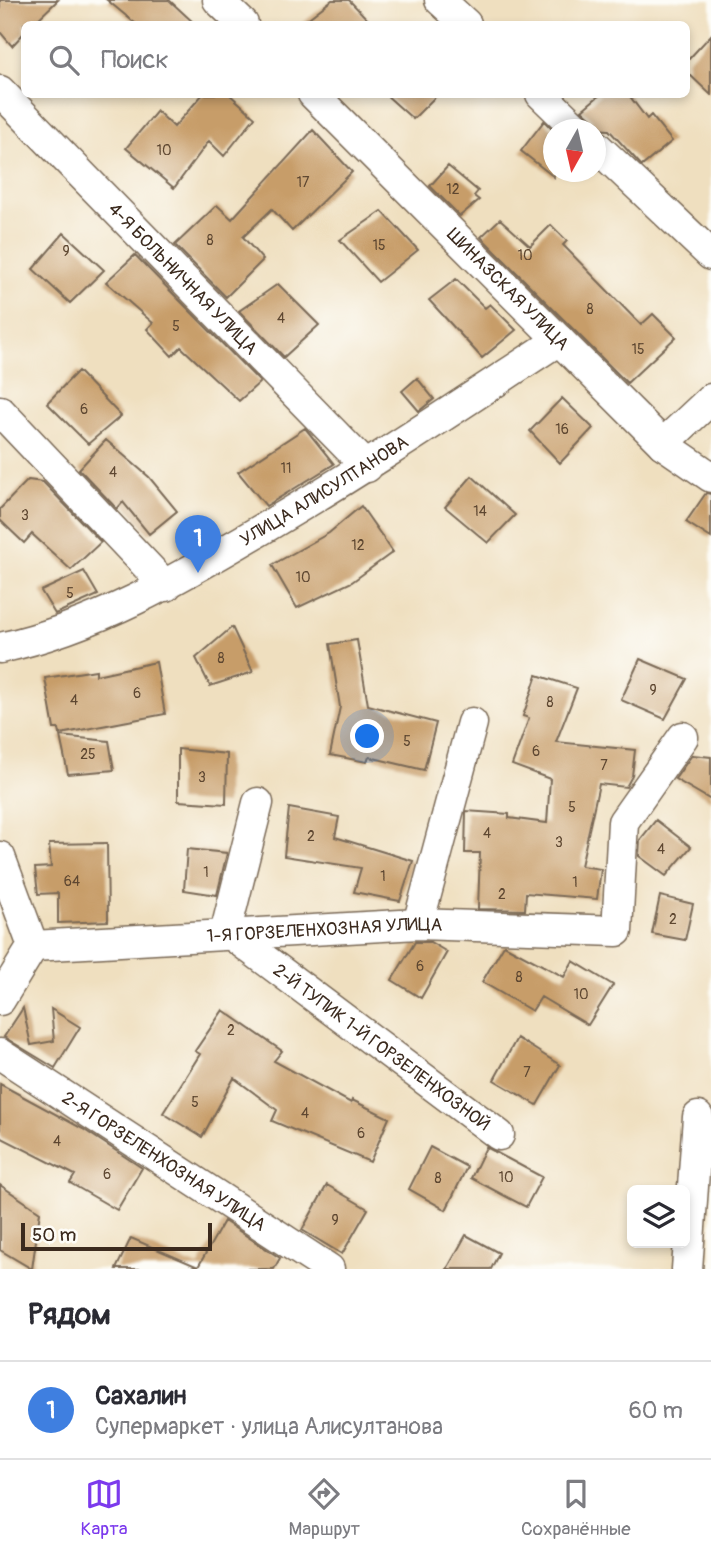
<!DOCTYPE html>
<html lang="ru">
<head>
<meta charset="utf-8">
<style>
  body { margin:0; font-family:Pangolin,sans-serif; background:#f7f7f7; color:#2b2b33 }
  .controls { position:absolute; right:21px; bottom:21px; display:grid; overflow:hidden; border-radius:10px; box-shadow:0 4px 10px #0003 }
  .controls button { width:63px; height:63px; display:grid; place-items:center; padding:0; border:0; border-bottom:2px solid #e1e1e2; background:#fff; color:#2b2b33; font:35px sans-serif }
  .compass { position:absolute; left:543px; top:119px; width:63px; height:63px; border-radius:50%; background:#fff; box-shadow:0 4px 10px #0003; rotate:188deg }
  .scale { position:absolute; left:21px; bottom:18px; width:191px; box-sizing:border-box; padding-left:7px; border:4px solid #3b2a1e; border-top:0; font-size:19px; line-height:24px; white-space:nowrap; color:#3b2a1e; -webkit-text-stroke:5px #fdfcf7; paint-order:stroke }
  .you { position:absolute; left:368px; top:737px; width:24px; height:24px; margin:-18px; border:5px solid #fff; border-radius:50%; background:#1a73e8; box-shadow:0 0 0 10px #1a73e833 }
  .badge { display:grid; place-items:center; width:46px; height:46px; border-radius:50%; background:#7c3aed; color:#fff; font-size:23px; font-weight:700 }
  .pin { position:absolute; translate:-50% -58px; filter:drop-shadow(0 2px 4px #0008) }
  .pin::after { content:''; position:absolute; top:37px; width:24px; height:21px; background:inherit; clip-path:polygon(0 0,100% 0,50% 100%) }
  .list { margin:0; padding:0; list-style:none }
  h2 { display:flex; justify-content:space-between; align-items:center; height:91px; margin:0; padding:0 28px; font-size:30px }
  h2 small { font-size:23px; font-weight:400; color:#7c7c81 }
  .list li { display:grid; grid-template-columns:46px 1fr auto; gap:21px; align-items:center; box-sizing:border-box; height:98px; padding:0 28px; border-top:2px solid #e1e1e2 }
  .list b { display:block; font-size:26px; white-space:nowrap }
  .list p { margin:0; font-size:23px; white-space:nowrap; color:#7c7c81 }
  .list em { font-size:23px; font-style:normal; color:#7c7c81 }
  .icon { flex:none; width:38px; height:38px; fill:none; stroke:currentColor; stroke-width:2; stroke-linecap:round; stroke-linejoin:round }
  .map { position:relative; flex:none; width:711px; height:1269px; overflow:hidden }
  .search { position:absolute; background:#fff; box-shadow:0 4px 10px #0003; left:21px; right:21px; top:21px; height:77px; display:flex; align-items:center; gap:18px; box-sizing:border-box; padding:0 24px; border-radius:10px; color:#7c7c81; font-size:26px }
  .sheet { height:189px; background:#fff }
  nav { display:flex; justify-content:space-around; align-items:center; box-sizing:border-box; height:98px; border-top:2px solid #e1e1e2; background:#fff; font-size:19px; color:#7c7c81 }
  nav a { display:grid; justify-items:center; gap:4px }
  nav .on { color:#7c3aed }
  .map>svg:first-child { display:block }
  .building { fill:#c79d69 }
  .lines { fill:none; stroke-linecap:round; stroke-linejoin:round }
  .minor-casing { stroke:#7a6956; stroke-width:33 }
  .minor { stroke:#fff; stroke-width:30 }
  .labels { text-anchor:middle; stroke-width:6; stroke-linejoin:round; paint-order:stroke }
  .number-label { font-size:14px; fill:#5e4731 }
  .street-label { font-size:18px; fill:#3b2a1e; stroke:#fdfcf7 }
</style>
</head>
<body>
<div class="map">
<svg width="711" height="1269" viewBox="0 0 711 1269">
  <rect width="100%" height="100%" fill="#fdfcf7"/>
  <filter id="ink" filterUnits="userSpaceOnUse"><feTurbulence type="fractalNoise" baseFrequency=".0143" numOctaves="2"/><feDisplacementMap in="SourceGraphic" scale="14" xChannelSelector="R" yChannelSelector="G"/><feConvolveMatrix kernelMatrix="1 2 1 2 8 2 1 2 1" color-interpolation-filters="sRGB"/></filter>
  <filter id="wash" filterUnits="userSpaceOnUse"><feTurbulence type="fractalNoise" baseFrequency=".00686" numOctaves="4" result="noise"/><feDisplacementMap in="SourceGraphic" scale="28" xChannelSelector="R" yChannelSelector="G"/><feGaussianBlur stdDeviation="1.57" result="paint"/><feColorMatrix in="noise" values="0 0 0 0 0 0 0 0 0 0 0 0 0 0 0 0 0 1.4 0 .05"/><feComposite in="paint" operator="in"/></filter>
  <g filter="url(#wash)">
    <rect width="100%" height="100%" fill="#efdfbf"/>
    <g id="blocks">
      <path class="building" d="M0 0H58L33 24H24V33L12 46 0 32Z
        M107 0H169L195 24H136Z
        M332 0H349L372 24H301Z
        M711 35V95L687 72V61Z
        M203 94H229L255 117 224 156 209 141 174 188 126 148 157 111 174 127Z
        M385 94H438L413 119Z
        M601 94H628L647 119 651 115 672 141 642 166 609 130 595 129 591 118 582 110Z
        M544 121 554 131V177L521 151Z
        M313 130 352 172 292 231 272 209 243 237 263 260 226 297 175 245 217 205 232 219Z
        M448 166 478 191 474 196 479 200 460 216 430 186Z
        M382 211 418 250 378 282 340 240Z
        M500 219 530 246 551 225 567 241 563 245 641 325 653 314 676 337 627 383 481 237Z
        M64 233 104 270 70 303 33 269Z
        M135 255 260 382 239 401 181 347 172 356 147 329 153 323 106 282Z
        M456 279 485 308 490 304 516 330 482 358 429 300Z
        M278 284 319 325 284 357 239 311Z
        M78 371 121 416 88 444 47 403Z
        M417 378 434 399 419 411 402 391Z
        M562 398 593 428 560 463 530 431Z
        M305 428 334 464 266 506 238 472Z
        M106 440 149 477 177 511 149 534 123 502 117 509 79 469Z
        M472 476 515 515 488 543 445 507Z
        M28 480 43 482 101 542 71 570 32 534 24 543 0 520V509Z
        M706 493 711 494V538L686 522Z
        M361 506 393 552 352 582 297 608 272 565 329 533Z
        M84 571 98 595 55 614 41 591Z
        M232 627 253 672 210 686 196 658Z
        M357 640 368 705 436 723 424 770 369 757 367 762 330 755 340 707 330 644Z
        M640 659 687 679 665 719 621 700Z
        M156 662 165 714 60 734 59 729H54L45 678 96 670V675Z
        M537 675 577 688 556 742 635 750 632 776 626 787 599 784 581 866 601 869 597 899 526 893 525 910 478 909 480 853H465L466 811 509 814V818L547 823 550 779 512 765 529 718 523 716Z
        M60 736 109 741 114 770 68 774Z
        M178 749 227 754 226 804 178 801Z
        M692 755 711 757V800L675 779Z
        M289 808 339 817 335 837 413 861 400 901 354 892 361 868 284 856Z
        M656 820 691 847 666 876 639 856 640 840Z
        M107 843 108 921 58 923V893L38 894 35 868 51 867 49 844Z
        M187 849 227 853 217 895 184 890Z
        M660 896 693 904 685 940 652 934Z
        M415 942H430L447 952 421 998 392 980Z
        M504 945 564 977 573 961 613 985 588 1025 541 997 532 1011 482 982Z
        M23 1008 31 1045 54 1041 51 1009 80 1027 55 1068 4 1037Z
        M223 1010 282 1051 274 1061 351 1103 352 1100 389 1118 370 1162 272 1121 277 1110 234 1078 202 1137 163 1113 200 1054 195 1051Z
        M517 1038 560 1065 537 1105 494 1080Z
        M0 1084 83 1129 142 1168 117 1210 70 1183 75 1175 0 1137Z
        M430 1147 467 1167 446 1210 409 1189Z
        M486 1147 542 1177 526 1207 471 1178Z
        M0 1185 40 1212 32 1269 0 1250Z
        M327 1185 368 1209 342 1254 302 1230Z
        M224 1221 280 1258 274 1269H116L131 1238 198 1267Z
        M466 1235 499 1253 491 1269H447Z"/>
    </g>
  </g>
  <g filter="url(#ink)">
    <use href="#blocks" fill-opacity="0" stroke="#7a6956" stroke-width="2"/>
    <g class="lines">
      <defs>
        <g id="minor">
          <path d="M218 0 243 24"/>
          <path d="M440 0 466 24"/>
          <path id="s1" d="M0 91 367 467"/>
          <path id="s2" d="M313 94 663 444 711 477"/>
          <path d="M541 94 578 130"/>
          <path d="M596 146 711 255"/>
          <path d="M0 411 166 586"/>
          <path d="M663 444 711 399"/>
          <path id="s3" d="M0 648C96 627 180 578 264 528 365 469 461 404 559 340"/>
          <path d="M0 857 33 946 0 1000"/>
          <path d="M418 924 472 723"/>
          <path d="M225 934 258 803"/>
          <path id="s4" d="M232 935 499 1135"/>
          <path id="s5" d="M33 946 418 924 617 931 623 822 683 737"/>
          <path id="s6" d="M0 1054 329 1269"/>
          <path d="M687 1269 698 1117"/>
        </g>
      </defs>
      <use href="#minor" class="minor-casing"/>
      <use href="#minor" class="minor"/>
    </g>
  </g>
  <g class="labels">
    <g class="number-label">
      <text x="164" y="155">10</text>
      <text x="303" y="187">17</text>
      <text x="453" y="194">12</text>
      <text x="210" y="245">8</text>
      <text x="379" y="250">15</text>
      <text x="66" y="256">9</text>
      <text x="525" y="260">10</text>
      <text x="590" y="314">8</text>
      <text x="281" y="323">4</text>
      <text x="176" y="331">5</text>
      <text x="638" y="354">15</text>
      <text x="84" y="414">6</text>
      <text x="562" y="434">16</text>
      <text x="286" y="473">11</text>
      <text x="113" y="477">4</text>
      <text x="480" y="516">14</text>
      <text x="25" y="520">3</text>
      <text x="358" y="550">12</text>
      <text x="303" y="582">10</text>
      <text x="70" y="598">5</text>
      <text x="221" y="663">8</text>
      <text x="653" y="695">9</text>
      <text x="137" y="698">6</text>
      <text x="74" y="705">4</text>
      <text x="550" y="707">8</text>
      <text x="407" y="746">5</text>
      <text x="536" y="756">6</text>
      <text x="88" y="759">25</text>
      <text x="604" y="770">7</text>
      <text x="202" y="782">3</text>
      <text x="572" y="812">5</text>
      <text x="487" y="838">4</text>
      <text x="311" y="841">2</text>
      <text x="559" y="847">3</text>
      <text x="661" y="854">4</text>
      <text x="206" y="877">1</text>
      <text x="383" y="881">1</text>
      <text x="72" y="886">64</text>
      <text x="575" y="887">1</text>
      <text x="502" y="899">2</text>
      <text x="673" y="924">2</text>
      <text x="420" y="971">6</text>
      <text x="519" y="982">8</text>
      <text x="581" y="999">10</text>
      <text x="231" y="1035">2</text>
      <text x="527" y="1077">7</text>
      <text x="195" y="1107">5</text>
      <text x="305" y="1118">4</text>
      <text x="361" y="1138">6</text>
      <text x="57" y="1146">4</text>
      <text x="107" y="1179">6</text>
      <text x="506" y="1182">10</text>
      <text x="438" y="1183">8</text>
      <text x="335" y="1225">9</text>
    </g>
    <g class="street-label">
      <text dy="6" stroke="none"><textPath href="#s1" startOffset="262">4-Я БОЛЬНИЧНАЯ УЛИЦА</textPath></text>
      <text dy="6" stroke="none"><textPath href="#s2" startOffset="276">ШИНАЗСКАЯ УЛИЦА</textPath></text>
      <text dy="6" stroke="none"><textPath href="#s3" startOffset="362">УЛИЦА АЛИСУЛТАНОВА</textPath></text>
      <text dy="6" stroke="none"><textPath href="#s5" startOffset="292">1-Я ГОРЗЕЛЕНХОЗНАЯ УЛИЦА</textPath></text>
      <text dy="6" stroke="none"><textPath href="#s4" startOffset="187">2-Й ТУПИК 1-Й ГОРЗЕЛЕНХОЗНОЙ</textPath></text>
      <text dy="6" stroke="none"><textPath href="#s6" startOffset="196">2-Я ГОРЗЕЛЕНХОЗНАЯ УЛИЦА</textPath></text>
    </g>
  </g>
</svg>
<div class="controls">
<button><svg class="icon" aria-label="layers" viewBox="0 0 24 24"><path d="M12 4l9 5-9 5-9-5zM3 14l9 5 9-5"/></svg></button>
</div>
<svg class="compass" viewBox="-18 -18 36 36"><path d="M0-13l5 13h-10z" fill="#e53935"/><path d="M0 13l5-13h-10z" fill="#7c7c81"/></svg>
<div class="scale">50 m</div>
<div class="you"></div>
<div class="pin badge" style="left:198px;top:573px;background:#3f7fe0">1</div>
<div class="search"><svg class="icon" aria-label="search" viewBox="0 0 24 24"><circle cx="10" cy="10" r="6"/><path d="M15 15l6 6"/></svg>Поиск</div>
</div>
<section class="sheet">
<h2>Рядом<small></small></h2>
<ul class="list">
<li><span class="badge" style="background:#3f7fe0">1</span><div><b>Сахалин</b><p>Супермаркет · улица Алисултанова</p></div><em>60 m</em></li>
</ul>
</section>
<nav>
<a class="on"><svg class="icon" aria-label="map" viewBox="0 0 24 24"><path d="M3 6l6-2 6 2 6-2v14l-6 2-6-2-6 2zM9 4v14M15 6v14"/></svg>Карта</a>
<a><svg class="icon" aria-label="directions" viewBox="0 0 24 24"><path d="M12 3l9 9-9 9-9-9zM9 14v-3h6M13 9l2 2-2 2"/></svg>Маршрут</a>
<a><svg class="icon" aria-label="saved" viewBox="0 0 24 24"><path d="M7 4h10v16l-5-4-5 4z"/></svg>Сохранённые</a>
</nav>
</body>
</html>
